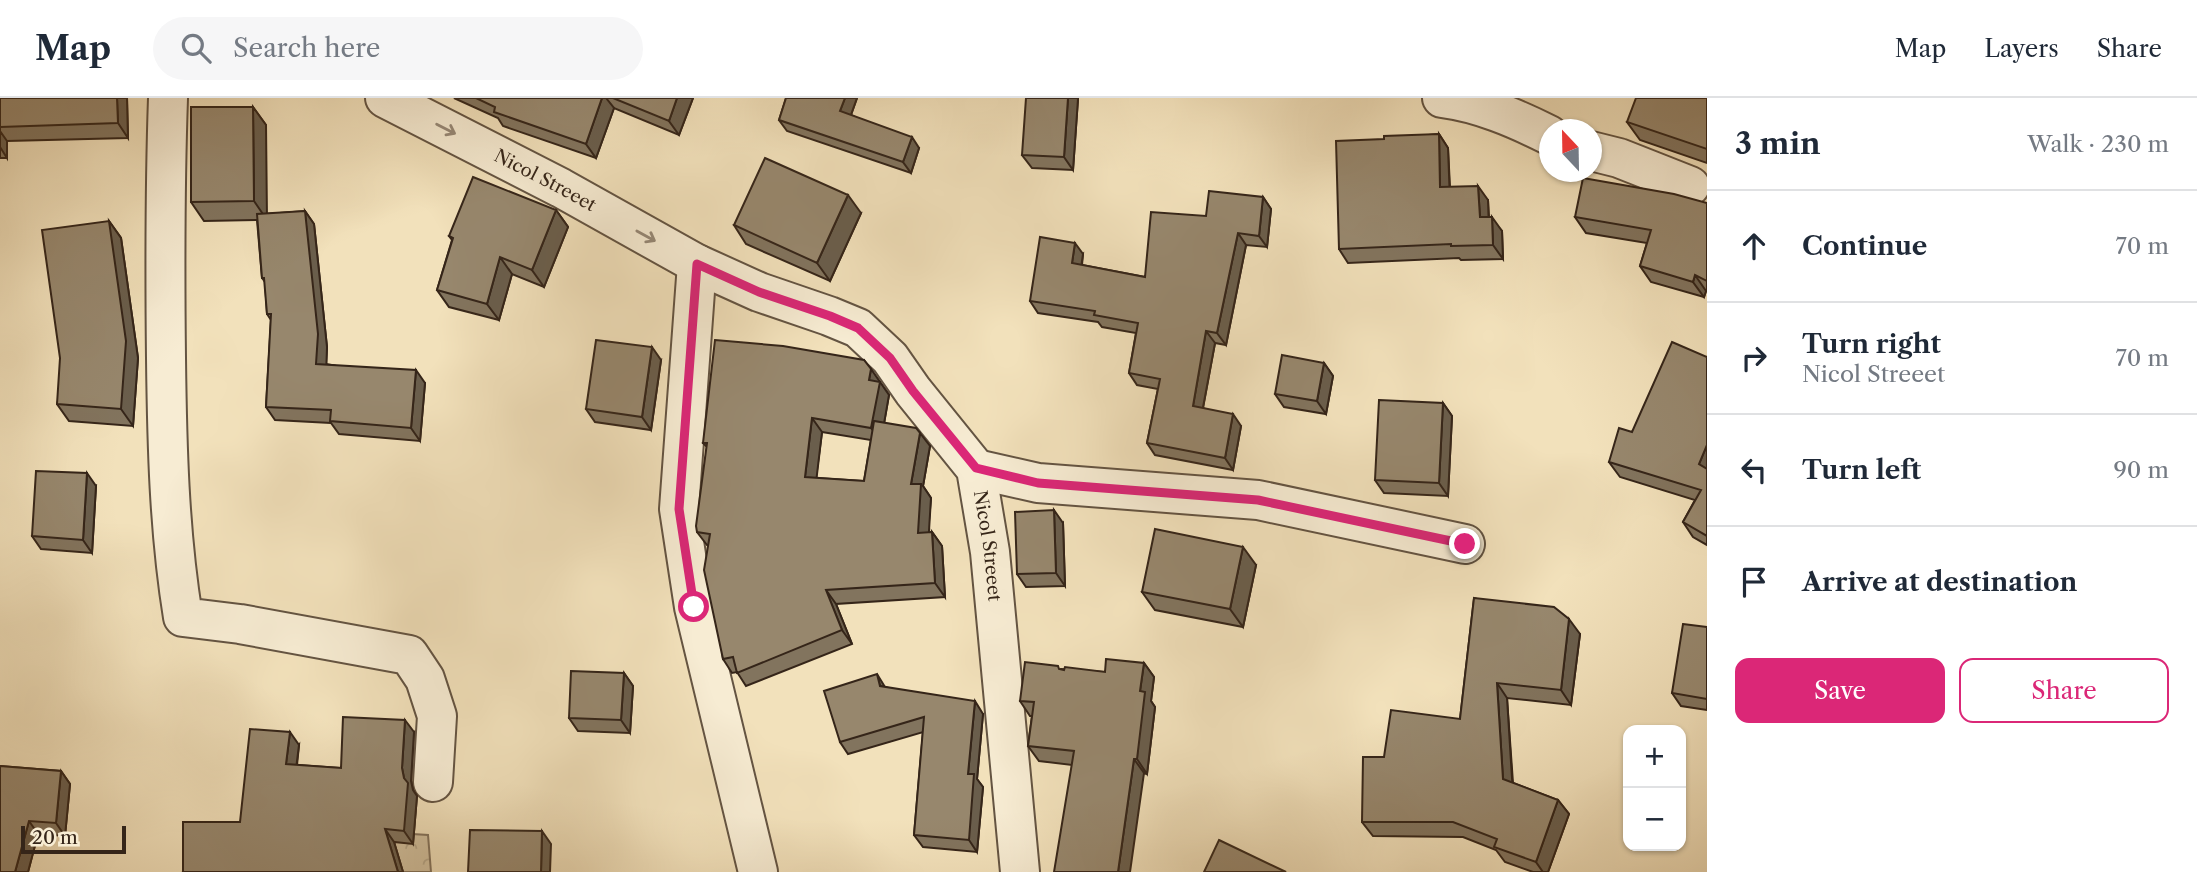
<!DOCTYPE html>
<html lang="en">
<head>
<meta charset="utf-8">
<style>
  body { margin:0; font-family:"Libre Caslon Text",serif; background:#f6f6f7; color:#1f2937 }
  .controls { position:absolute; right:21px; bottom:21px; display:grid; overflow:hidden; border-radius:14px; box-shadow:0 2px 5px #0004 }
  .controls button { width:63px; height:63px; display:grid; place-items:center; padding:0; border:0; border-bottom:2px solid #e0e1e3; background:#fff; color:#1f2937; font:35px sans-serif }
  .compass { position:absolute; left:1539px; top:21px; width:63px; height:63px; border-radius:50%; background:#fff; box-shadow:0 2px 5px #0004; rotate:338deg }
  .scale { position:absolute; left:21px; bottom:18px; width:105px; box-sizing:border-box; padding-left:7px; border:4px solid #352519; border-top:0; font-size:19px; line-height:24px; white-space:nowrap; color:#352519; -webkit-text-stroke:5px #f7ecd3; paint-order:stroke }
  .stop { position:absolute; width:21px; height:21px; margin:-16px; border:5px solid #db2777; border-radius:50%; background:#fff }
  .stop.end { background:#db2777; border-color:#fff; box-shadow:0 2px 7px #0008 }
  .list { margin:0; padding:0; list-style:none }
  h2 { display:flex; justify-content:space-between; align-items:center; height:91px; margin:0; padding:0 28px; font-size:30px }
  h2 small { font-size:23px; font-weight:400; color:#747a83 }
  .list li { display:grid; grid-template-columns:46px 1fr auto; gap:21px; align-items:center; box-sizing:border-box; height:112px; padding:0 28px; border-top:2px solid #e0e1e3 }
  .list b { display:block; font-size:26px; white-space:nowrap }
  .list p { margin:0; font-size:23px; white-space:nowrap; color:#747a83 }
  .list em { font-size:23px; font-style:normal; color:#747a83 }
  .actions { display:flex; gap:14px; padding:21px 28px }
  .actions a { flex:1; padding:16px 0; border:2px solid #db2777; border-radius:14px; text-align:center; font-size:24px; color:#db2777 }
  .actions .main { background:#db2777; color:#fff }
  .icon { flex:none; width:38px; height:38px; fill:none; stroke:currentColor; stroke-width:2; stroke-linecap:round; stroke-linejoin:round }
  .map { position:relative; flex:none; width:1707px; height:774px; overflow:hidden }
  header { display:flex; align-items:center; gap:42px; box-sizing:border-box; height:98px; padding:0 35px; background:#fff; border-bottom:2px solid #e0e1e3 }
  header strong { font-size:33px }
  nav { display:flex; gap:38px; margin-inline-start:auto; font-size:24px }
  .search { width:490px; height:63px; background:#f6f6f7; display:flex; align-items:center; gap:18px; box-sizing:border-box; padding:0 24px; border-radius:38px; color:#747a83; font-size:26px }
  main { display:flex }
  aside { flex:1; background:#fff }
  .map>svg:first-child { display:block }
  .forest { fill:url(#forest-crowns); stroke:#84735c; stroke-width:2 }
  .lines { fill:none; stroke-linecap:round; stroke-linejoin:round }
  .minor-casing { stroke:#645442; stroke-width:42 }
  .minor { stroke:#f7ecd3; stroke-width:38 }
  .wall { fill:#82745e; stroke:#352519; stroke-width:2; fill-rule:evenodd }
  .shaded-wall { fill:#6a5e4c; stroke:#352519; stroke-width:2 }
  .building { fill:#97876d; stroke:#352519; stroke-width:2 }
  .oneway { stroke:#968876 }
  .route { stroke:#db2777; stroke-width:9 }
  .labels { text-anchor:middle; stroke-width:7; stroke-linejoin:round; paint-order:stroke }
  .street-label { font-size:18px; fill:#352519; stroke:#f7ecd3 }
</style>
</head>
<body>
<header>
<strong>Map</strong>
<div class="search"><svg class="icon" aria-label="search" viewBox="0 0 24 24"><circle cx="10" cy="10" r="6"/><path d="M15 15l6 6"/></svg>Search here</div>
<nav><a>Map</a><a>Layers</a><a>Share</a></nav>
</header>
<main>
<div class="map">
<svg width="1707" height="774" viewBox="0 0 1707 774">
  <defs>
    <pattern id="forest-crowns" width="20" height="18" patternUnits="userSpaceOnUse" patternTransform="scale(1.75)"><rect width="20" height="18" fill="#d2c19f"/><path d="M2 6a3 3 0 1 1 6 0M12 15a3 3 0 1 1 6 0" fill="none" stroke="#b5a688"/></pattern>
  </defs>
  <rect width="100%" height="100%" fill="#f2e1bb"/>
  <filter id="stains"><feTurbulence type="fractalNoise" baseFrequency=".00286" numOctaves="4"/><feColorMatrix values="0 0 0 0 .2 0 0 0 0 .09 0 0 0 0 .02 0 0 0 .5 -.17"/></filter>
  <radialGradient id="worn" r=".72"><stop offset=".6" stop-color="#630" stop-opacity="0"/><stop offset="1" stop-color="#630" stop-opacity=".3"/></radialGradient>
  <path class="forest" d="M363 733 428 737 431 774H342Z"/>
  <g class="lines">
    <defs>
      <g id="minor">
        <path d="M168 0C165 87 165 173 166 260 167 346 169 433 183 519L240 526 409 557 425 581 437 618 433 684"/>
        <path id="s1" d="M385 0 561 90 697 166 759 194 829 218 858 230 890 260 913 293 976 371 990 454 1020 774"/>
        <path d="M1442 0C1480 5 1515 20 1549 37"/>
        <path d="M1591 53 1619 60 1690 88"/>
        <path d="M697 166 679 411 694 509 758 774"/>
        <path d="M976 371 1038 385 1258 402 1465 446"/>
      </g>
    </defs>
    <use href="#minor" class="minor-casing"/>
    <use href="#minor" class="minor"/>
  </g>
  <path class="wall" d="M0 0H127L128 40 7 43V60H0Z
    M454 0H693L679 37 614 10 596 60 503 28 498 20Z
    M786 0H857L851 17 919 50 911 75 787 33 779 22Z
    M1707 0V65L1640 42 1627 24Z
    M1078 1 1073 72 1032 70 1022 57Z
    M253 9 266 27V116L305 113 314 126 327 249 326 266 425 285 420 343 339 336 331 325 275 322 266 309 271 222 267 216 265 184 262 180 257 122 204 123 191 104Z
    M1439 36 1448 50 1450 89 1488 102 1489 119 1502 133 1503 161 1461 162 1459 160 1348 165 1339 151 1384 41Z
    M1263 99 1271 111 1267 149 1246 147 1226 247 1215 245 1203 310 1241 328 1233 372 1155 357 1147 345 1158 291 1137 287 1129 275 1136 235 1102 229 1098 224 1038 215 1030 203 1083 156 1082 167 1145 179 1206 118Z
    M1707 105V193H1706L1704 199 1651 184 1640 168 1647 145 1586 135 1575 119Z
    M556 112 568 129 544 189 512 176 499 222 449 209 437 192 452 142 449 138Z
    M861 115 830 183 746 146 734 127Z
    M109 123 121 140 138 260 133 328 69 323 57 306Z
    M1707 259V447L1693 439 1683 424 1695 402 1620 379 1609 364 1632 334Z
    M661 262 651 332 595 324 586 311Z
    M864 262 889 297 884 325 930 348 923 388 931 400 928 435 932 434 942 448 945 499 836 506 852 546 746 588 737 574 732 575 723 561 708 447H707L697 434 707 349 703 345ZM822 334 871 342 864 383 816 380Z
    M1324 265 1333 278 1326 316 1284 309 1275 296Z
    M1443 305 1452 318 1448 398 1384 395 1375 382Z
    M96 388 92 455 41 451 32 438Z
    M1063 425 1065 488 1026 489 1017 476Z
    M1256 467 1243 529 1155 512 1142 494Z
    M1474 500 1580 536 1571 607 1507 600 1513 685 1558 702 1569 716 1548 774H1533L1505 764 1496 752 1463 739 1373 738 1362 724 1384 659 1460 621Z
    M1707 529V612L1681 608 1672 595Z
    M1144 565 1154 579 1151 603 1155 609 1147 676 1039 663 1028 648 1032 618H1030L1020 603 1061 571 1105 574Z
    M624 575 633 588 630 635 578 633 569 620Z
    M885 589 983 616 977 681 983 689 977 754 923 749 914 737 923 634 848 656 840 644Z
    M414 634 411 683 413 692 417 698 413 746 394 744 403 774H183L240 724 299 647 297 667 341 670Z
    M0 668 61 673 70 686 65 738 38 736 28 774H0Z"/>
  <path class="shaded-wall" d="M117 0H127L128 40 118 25Z
    M602 0H606L614 10 596 60 586 46Z
    M677 0H693L679 37 669 23Z
    M845 0H857L848 25 840 13Z
    M1068 0H1077L1078 1 1073 72 1064 59Z
    M253 9 266 27 267 122 254 103Z
    M0 33 7 43V60L0 49Z
    M1439 36 1448 50 1450 103 1440 89Z
    M912 39 919 50 911 75 903 64Z
    M1478 88 1488 102 1489 133 1480 119Z
    M848 97 861 115 830 183 817 165Z
    M1263 99 1271 111 1267 149 1259 138Z
    M556 112 568 129 544 189 532 172Z
    M305 113 314 126 327 249 326 279 316 266Z
    M1492 119 1502 133 1503 161 1493 147Z
    M109 123 121 140 138 260 133 328 121 311Z
    M1238 135 1246 147 1226 247 1217 235Z
    M1075 145 1083 156 1080 177 1072 165Z
    M500 159 512 176 499 222 487 206Z
    M1695 177 1706 193 1704 199 1693 184Z
    M1206 233 1215 245 1201 320 1193 308Z
    M652 249 661 262 651 332 642 319Z
    M1324 265 1333 278 1326 316 1317 303Z
    M871 271 889 297 881 343 871 330 869 282Z
    M416 272 425 285 420 343 411 330Z
    M1443 305 1452 318 1448 398 1439 385Z
    M1233 316 1241 328 1233 372 1225 360Z
    M812 320 822 334 815 393 805 379Z
    M920 335 930 348 923 388 931 400 928 449 918 435 911 386Z
    M1707 347V378L1699 366Z
    M87 375 96 388 92 455 83 442Z
    M1054 412 1063 425 1065 488 1056 475Z
    M932 434 942 448 945 499 935 485Z
    M1243 449 1256 467 1243 529 1230 511Z
    M826 492 836 506 852 546 842 532Z
    M1569 521 1580 536 1571 607 1561 592Z
    M1144 565 1154 579 1151 603 1155 609 1147 676 1137 661 1140 593Z
    M624 575 633 588 630 635 621 622Z
    M877 576 885 589 880 588Z
    M1497 585 1507 600 1513 696 1503 681Z
    M975 603 983 616 977 681 983 689 977 754 969 742 968 676Z
    M405 622 414 634 411 683 413 692 417 698 413 746 404 733V680L402 670Z
    M290 634 299 647 295 679 286 666Z
    M1134 661 1144 675 1130 774H1118Z
    M61 673 70 686 65 738 56 725Z
    M1558 702 1569 716 1548 774H1543L1536 764Z
    M29 723 38 736 28 774H15Z
    M385 731 394 744 403 774H398Z
    M542 733 551 746 550 774H541Z"/>
  <path class="building" d="M0 0H117L118 25 0 29Z
    M476 0H602L586 46 494 14 495 9Z
    M613 0H677L669 23Z
    M786 0H845L840 13 912 39 903 64 779 22Z
    M1026 0H1068L1064 59 1022 57Z
    M1636 0H1707V51L1627 24Z
    M191 9H253L254 103 191 104Z
    M1439 36 1440 89 1478 88 1480 119H1492L1493 147 1451 148V146L1339 151 1336 43 1384 41V38Z
    M765 60 848 97 817 165 734 127Z
    M473 79 556 112 532 172 500 159 487 206 437 192 453 140 449 138Z
    M1583 80 1674 96 1707 105V183L1695 177 1693 184 1640 168 1651 132 1575 119Z
    M1209 93 1263 99 1259 138 1238 135 1217 235 1206 233 1193 308 1233 316 1225 360 1147 345 1160 281 1129 275 1138 225 1094 217 1095 213 1030 203 1040 139 1075 145 1072 165 1145 179 1151 114 1206 118Z
    M305 113 318 236 316 266 416 272 411 330 330 323 331 312 266 309 271 216H267L264 180H262L257 116Z
    M109 123 126 243 121 311 57 306 60 260 42 132Z
    M596 242 652 249 642 319 586 311Z
    M715 242 783 248 864 262 871 271 869 282 880 284 871 330 812 320 805 379 864 383 874 323 916 330 920 335 911 386H921L918 435 932 434 935 485 826 492 842 532 737 575 733 559 723 561 704 472 710 436 697 434 696 428 707 345H703Z
    M1672 244 1707 259V347L1699 366 1707 371V438L1683 424 1701 392 1609 364 1619 330 1632 334Z
    M1282 257 1324 265 1317 303 1275 296Z
    M1379 302 1443 305 1439 385 1375 382Z
    M36 373 87 375 83 442 32 438Z
    M1054 412 1056 475 1017 476 1015 414Z
    M1155 431 1243 449 1230 511 1142 494Z
    M1474 500 1554 509 1569 521 1561 592 1497 585 1503 681 1558 702 1536 764 1494 749 1497 741 1453 724H1362L1363 659H1384L1391 612 1460 621Z
    M1683 526 1707 529V601L1672 595Z
    M1106 561 1144 565 1140 593 1145 594 1137 661H1134L1118 774H1054L1074 653 1028 648 1034 604 1020 603 1025 564 1058 568 1059 571 1064 572 1065 569 1105 574Z
    M571 573 624 575 621 622 569 620Z
    M877 576 880 588 975 603 968 676H974L969 742 914 737 924 619 840 644 824 593Z
    M343 619 405 622 402 670 404 680 408 685 404 733 385 731 398 774H183V724H240L250 631 290 634 286 666 341 670Z
    M0 668 61 673 56 725 29 723 15 774H0Z
    M470 732 542 733 541 774H468Z
    M1219 742 1286 774H1204Z"/>
  <defs><path id="oneway-shaft" d="M-6 0H5M1.5-3L5.5 0L1.5 3" fill="none" stroke-width="1.6" stroke-linecap="round" stroke-linejoin="round" transform="scale(1.75)"/></defs>
  <g class="oneway">
    <use href="#oneway-shaft" transform="translate(446 31) rotate(27)"/>
    <use href="#oneway-shaft" transform="translate(646 138) rotate(29)"/>
  </g>
  <g class="lines">
    <path class="route" d="M694 509 679 411 697 166 759 194 830 218 858 230 890 260 913 293 976 370 1038 385 1258 402 1465 446"/>
  </g>
  <g class="labels">
    <g class="street-label">
      <text dy="6" stroke="none"><textPath href="#s1" startOffset="180">Nicol Streeet</textPath></text>
      <text dy="6" stroke="none"><textPath href="#s1" startOffset="789">Nicol Streeet</textPath></text>
    </g>
  </g>
  <rect width="100%" height="100%" filter="url(#stains)"/>
  <rect width="100%" height="100%" fill="url(#worn)"/>
</svg>
<div class="controls">
<button>+</button>
<button>−</button>
</div>
<svg class="compass" viewBox="-18 -18 36 36"><path d="M0-13l5 13h-10z" fill="#e53935"/><path d="M0 13l5-13h-10z" fill="#747a83"/></svg>
<div class="scale">20 m</div>
<div class="stop" style="left:694px;top:509px"></div>
<div class="stop end" style="left:1465px;top:446px"></div>
</div>
<aside>
<h2>3 min<small>Walk · 230 m</small></h2>
<ul class="list">
<li><svg class="icon" aria-label="ahead" viewBox="0 0 24 24"><path d="M12 20V5M6 11l6-6 6 6"/></svg><div><b>Continue</b></div><em>70 m</em></li>
<li><svg class="icon" aria-label="right" viewBox="0 0 24 24"><path d="M7 20v-9h11M14 6l5 5-5 5"/></svg><div><b>Turn right</b><p>Nicol Streeet</p></div><em>70 m</em></li>
<li><svg class="icon" aria-label="left" viewBox="0 0 24 24"><path d="M17 20v-9H6M10 6l-5 5 5 5"/></svg><div><b>Turn left</b></div><em>90 m</em></li>
<li><svg class="icon" aria-label="arrive" viewBox="0 0 24 24"><path d="M6 21V4h12l-3 4 3 4H6"/></svg><div><b>Arrive at destination</b></div></li>
</ul>
<div class="actions"><a class="main">Save</a><a>Share</a></div>
</aside>
</main>
</body>
</html>
